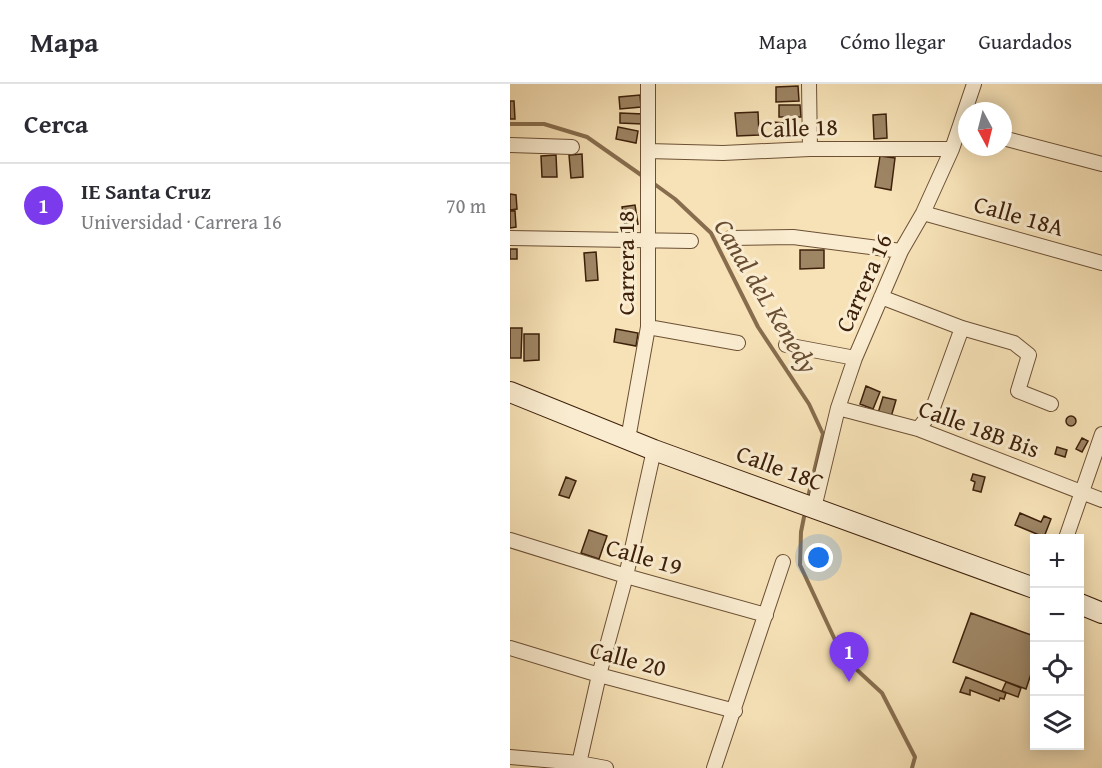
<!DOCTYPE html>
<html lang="es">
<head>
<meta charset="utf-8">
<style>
  body { margin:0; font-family:"Gentium Book Plus",serif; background:#f2f2f3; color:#2b2b33 }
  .controls { position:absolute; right:18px; bottom:18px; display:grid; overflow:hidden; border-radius:0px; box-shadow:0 3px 15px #0003 }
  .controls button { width:54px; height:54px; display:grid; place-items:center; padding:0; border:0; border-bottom:2px solid #e1e1e2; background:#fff; color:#2b2b33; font:30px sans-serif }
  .compass { position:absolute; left:448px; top:18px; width:54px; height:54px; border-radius:50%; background:#fff; box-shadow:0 3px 15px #0003; rotate:173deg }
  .you { position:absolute; left:309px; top:474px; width:21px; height:21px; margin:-15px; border:4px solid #fff; border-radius:50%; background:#1a73e8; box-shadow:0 0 0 9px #1a73e833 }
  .badge { display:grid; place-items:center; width:39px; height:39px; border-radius:50%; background:#7c3aed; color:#fff; font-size:20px; font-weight:700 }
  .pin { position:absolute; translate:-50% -50px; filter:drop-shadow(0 2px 3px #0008) }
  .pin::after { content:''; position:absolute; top:32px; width:21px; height:18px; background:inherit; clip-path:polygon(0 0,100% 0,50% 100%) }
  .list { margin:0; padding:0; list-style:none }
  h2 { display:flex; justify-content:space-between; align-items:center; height:78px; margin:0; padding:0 24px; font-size:26px }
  h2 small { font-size:20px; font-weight:400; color:#7c7c81 }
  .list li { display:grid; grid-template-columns:39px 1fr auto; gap:18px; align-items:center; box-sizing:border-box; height:84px; padding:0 24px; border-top:2px solid #e1e1e2 }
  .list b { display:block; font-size:22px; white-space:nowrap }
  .list p { margin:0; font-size:20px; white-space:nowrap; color:#7c7c81 }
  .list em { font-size:20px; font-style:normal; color:#7c7c81 }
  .icon { flex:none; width:33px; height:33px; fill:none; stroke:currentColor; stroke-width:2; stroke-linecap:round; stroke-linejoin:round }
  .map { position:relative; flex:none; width:592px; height:684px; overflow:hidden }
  header { display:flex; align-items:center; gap:36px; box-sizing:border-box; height:84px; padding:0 30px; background:#fff; border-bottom:2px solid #e1e1e2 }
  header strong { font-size:28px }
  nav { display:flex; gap:33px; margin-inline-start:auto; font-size:21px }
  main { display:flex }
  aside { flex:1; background:#fff }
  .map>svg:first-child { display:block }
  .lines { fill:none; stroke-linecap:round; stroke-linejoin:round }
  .stream { stroke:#876d4e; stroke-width:4 }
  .building { fill:#9e8564; stroke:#3d200a; stroke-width:1.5 }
  .street-casing { stroke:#6c5035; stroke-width:16 }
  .secondary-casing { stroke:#3d200a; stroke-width:22 }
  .street { stroke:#faecd0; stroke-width:14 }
  .secondary { stroke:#faecd0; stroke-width:20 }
  .labels { text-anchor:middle; stroke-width:6; stroke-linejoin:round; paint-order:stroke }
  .street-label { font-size:24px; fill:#3d200a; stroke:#faecd0 }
  .water-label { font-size:26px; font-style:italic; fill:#684d32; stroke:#faecd0 }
</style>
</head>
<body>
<header>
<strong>Mapa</strong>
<nav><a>Mapa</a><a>Cómo llegar</a><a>Guardados</a></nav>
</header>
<main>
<aside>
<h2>Cerca<small></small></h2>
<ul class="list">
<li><span class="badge">1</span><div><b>IE Santa Cruz</b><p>Universidad · Carrera 16</p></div><em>70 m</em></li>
</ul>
</aside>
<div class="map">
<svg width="592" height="684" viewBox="0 0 592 684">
  <rect width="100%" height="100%" fill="#f7e2b7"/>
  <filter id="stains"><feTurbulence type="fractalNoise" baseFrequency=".00333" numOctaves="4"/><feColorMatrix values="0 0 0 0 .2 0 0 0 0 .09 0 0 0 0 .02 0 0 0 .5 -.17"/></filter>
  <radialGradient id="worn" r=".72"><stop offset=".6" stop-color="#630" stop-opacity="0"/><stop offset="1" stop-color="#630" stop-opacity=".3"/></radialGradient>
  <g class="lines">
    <path class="stream" d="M0 40H34L77 53 134 93
      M143 99 165 115 201 149 248 243 299 320 313 350 299 409
      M294 433 291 448 290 481 333 573 372 609 405 673 402 684"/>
  </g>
  <path class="building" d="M288 2 289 17 266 18V3Z
    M130 11 131 23 110 25 109 13Z
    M0 17H4L5 35H0Z
    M269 21H290L291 33H269Z
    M248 28 249 51 227 52 225 29Z
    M110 29 133 30 132 40 110 39Z
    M376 30 377 54 364 55 363 31Z
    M263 38 285 40V48L263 46Z
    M108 43 128 47 126 59 106 55Z
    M72 70 73 93 61 94 59 71Z
    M46 71 47 93H32L31 72Z
    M370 72 385 74 381 106 365 103Z
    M0 110 6 111 7 125 0 126Z
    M125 121 128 140 115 142 112 123Z
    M0 127H5L6 143 0 144Z
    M0 165H7V175H0Z
    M290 166H314V184L290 185Z
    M86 168 88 196 76 197 74 169Z
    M0 244H12L11 274H0Z
    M106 245 128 249 126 262 104 258Z
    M14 250H29V276L14 277Z
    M356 302 370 308 363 325 350 320Z
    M373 313 386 316 381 333 368 329Z
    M556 337a5 5 0 1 1 10 0a5 5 0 1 1-10 0Z
    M572 354 578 357 572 368 566 365Z
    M547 363 557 366 555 373 545 370Z
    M463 390 475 393 471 408 463 406 465 398 461 396Z
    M56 393 66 397 59 414 49 411Z
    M510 429 531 438 534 432 541 435 534 453 505 441Z
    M79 446 97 452 89 475 71 469Z
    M461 529 524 552V581L516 605 443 578Z
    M456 593 496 609 494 615 490 614 489 617 460 606V611L450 608Z
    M496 598 511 604 508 613 492 607Z"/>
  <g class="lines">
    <defs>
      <path id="street" d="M299 0 300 65
        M493 54 592 80
        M0 61 62 63
        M138 67 213 69 300 65H442
        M413 129 592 179
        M0 154 181 157
        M220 154 283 153 391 167
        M371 213 452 244 504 259 519 271 508 307 541 320
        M138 243 228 259
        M276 261 345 274
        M328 324 408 345 592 416
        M408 345 421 329 452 244
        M118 355 138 243V0
        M304 424 328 324 345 274 391 167 413 129 442 65 464 0
        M556 454 592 350
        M0 456 116 492 256 531
        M0 564 89 591 225 627
        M0 673 69 679 96 684
        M68 684 89 591 116 492 144 366
        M204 684 273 478"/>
      <path id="secondary" d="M0 308 144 366 524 504
        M570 520 592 529"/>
    </defs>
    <use href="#street" class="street-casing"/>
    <use href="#secondary" class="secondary-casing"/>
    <use href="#street" class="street"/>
    <use href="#secondary" class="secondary"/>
  </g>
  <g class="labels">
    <g class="street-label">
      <text transform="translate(289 44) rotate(-2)" y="8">Calle 18</text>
      <text transform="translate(509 132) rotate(16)" y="8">Calle 18A</text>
      <text transform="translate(116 179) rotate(-90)" y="8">Carrera 18</text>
      <text transform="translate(354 199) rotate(-66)" y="8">Carrera 16</text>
      <text transform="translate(469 345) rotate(20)" y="8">Calle 18B Bis</text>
      <text transform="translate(270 384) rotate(20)" y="8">Calle 18C</text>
      <text transform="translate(134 473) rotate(16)" y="8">Calle 19</text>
      <text transform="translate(118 575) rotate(15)" y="8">Calle 20</text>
    </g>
    <g class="water-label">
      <text transform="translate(256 212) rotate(59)" y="9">Canal deL Kenedy</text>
    </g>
  </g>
  <rect width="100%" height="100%" filter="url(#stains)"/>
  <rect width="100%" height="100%" fill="url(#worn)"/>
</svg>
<div class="controls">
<button>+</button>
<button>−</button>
<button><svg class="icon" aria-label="locate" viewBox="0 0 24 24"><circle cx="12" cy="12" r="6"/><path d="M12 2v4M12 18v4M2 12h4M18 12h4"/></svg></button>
<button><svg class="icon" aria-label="layers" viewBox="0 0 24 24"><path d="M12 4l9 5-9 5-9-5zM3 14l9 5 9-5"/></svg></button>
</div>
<svg class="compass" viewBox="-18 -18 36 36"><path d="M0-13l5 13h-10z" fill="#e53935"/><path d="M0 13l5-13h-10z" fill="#7c7c81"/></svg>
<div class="you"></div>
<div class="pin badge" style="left:339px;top:598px">1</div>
</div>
</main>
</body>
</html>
